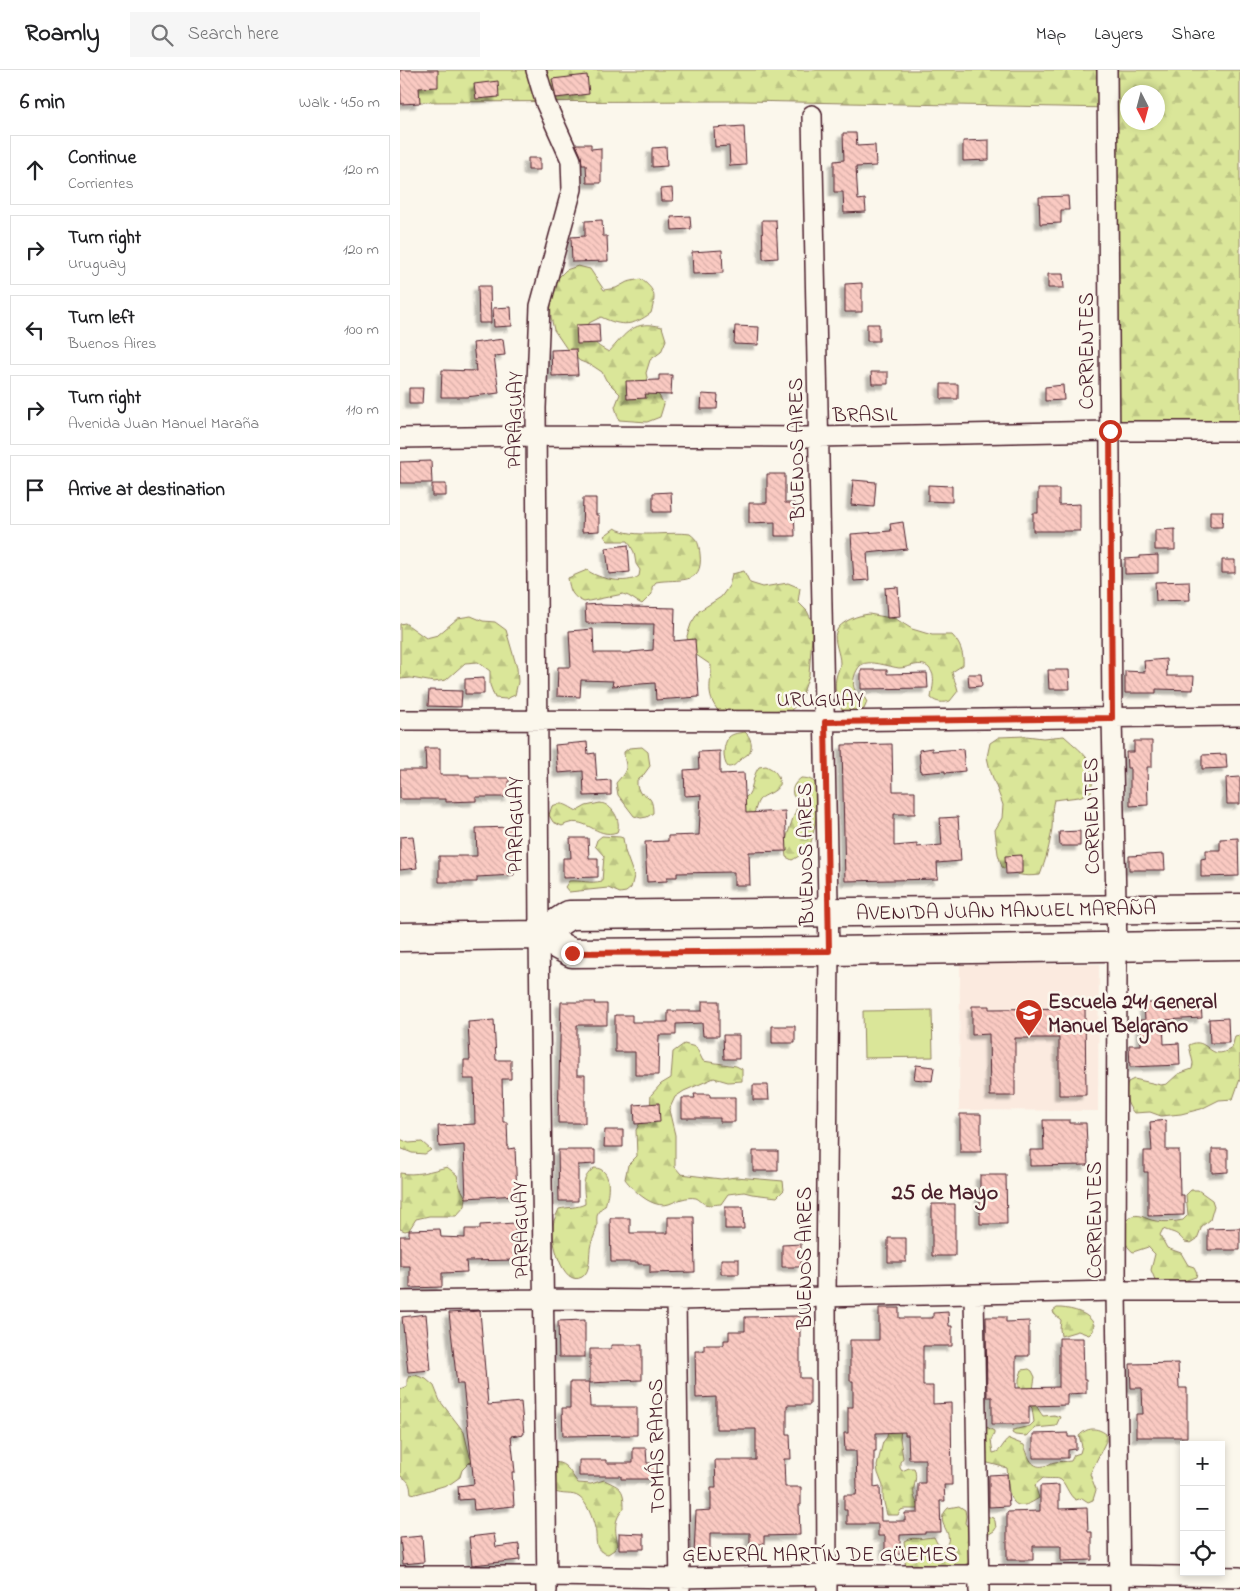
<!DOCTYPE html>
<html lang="en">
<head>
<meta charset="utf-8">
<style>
  body { margin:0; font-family:"Indie Flower",sans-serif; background:#f6f6f6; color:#202124 }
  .controls { position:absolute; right:15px; bottom:15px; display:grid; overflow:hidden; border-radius:0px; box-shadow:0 2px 8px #0003 }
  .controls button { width:45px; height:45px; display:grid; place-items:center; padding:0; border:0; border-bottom:1px solid #e0e0e0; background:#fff; color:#202124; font:25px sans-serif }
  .compass { position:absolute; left:720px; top:15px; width:45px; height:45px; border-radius:50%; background:#fff; box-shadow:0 2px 8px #0003; rotate:174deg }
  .stop { position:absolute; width:15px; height:15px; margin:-11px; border:4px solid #c8321e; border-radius:50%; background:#fff }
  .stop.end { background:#c8321e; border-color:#fff; box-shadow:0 1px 5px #0008 }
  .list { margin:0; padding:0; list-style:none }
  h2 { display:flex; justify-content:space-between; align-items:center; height:65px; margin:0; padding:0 20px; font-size:21px }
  h2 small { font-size:16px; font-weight:400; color:#757577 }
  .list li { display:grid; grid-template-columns:32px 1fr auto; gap:15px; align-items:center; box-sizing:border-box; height:70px; margin:0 10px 10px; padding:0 10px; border:1px solid #e0e0e0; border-radius:0px }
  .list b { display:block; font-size:19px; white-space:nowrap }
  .list p { margin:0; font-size:16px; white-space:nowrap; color:#757577 }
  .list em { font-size:16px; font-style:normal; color:#757577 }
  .icon { flex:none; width:28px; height:28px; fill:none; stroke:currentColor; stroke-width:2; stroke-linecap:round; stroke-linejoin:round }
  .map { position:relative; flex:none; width:840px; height:1521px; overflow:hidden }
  header { display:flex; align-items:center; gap:30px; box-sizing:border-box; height:70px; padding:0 25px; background:#fff; border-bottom:1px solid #e0e0e0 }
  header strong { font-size:24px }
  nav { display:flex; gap:28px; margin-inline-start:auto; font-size:18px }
  .search { width:350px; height:45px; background:#f6f6f6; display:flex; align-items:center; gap:12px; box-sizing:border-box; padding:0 18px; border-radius:0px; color:#757577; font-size:19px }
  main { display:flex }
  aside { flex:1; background:#fff }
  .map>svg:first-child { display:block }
  .built { fill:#fbeadf }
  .grass { fill:#dae699; stroke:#928262 }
  .forest { fill:url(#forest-firs); stroke:#928262; fill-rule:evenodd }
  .building { fill:url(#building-back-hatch); stroke:#4a1f2b; fill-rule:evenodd; filter:url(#shadow) }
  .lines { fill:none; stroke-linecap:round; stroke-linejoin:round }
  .street-casing { stroke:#4a1f2b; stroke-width:22 }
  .secondary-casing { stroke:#4a1f2b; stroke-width:31 }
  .street { stroke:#fbf7ec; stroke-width:19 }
  .secondary { stroke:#fbf7ec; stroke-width:28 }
  .route { stroke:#c8321e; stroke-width:6 }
  .labels { text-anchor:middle; stroke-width:5; stroke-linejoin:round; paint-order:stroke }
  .street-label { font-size:21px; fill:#4a1f2b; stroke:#fbf7ec }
  .poi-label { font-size:21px; font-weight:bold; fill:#4a1f2b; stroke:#fbf7ec; text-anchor:start }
  .neighbourhood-label { font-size:22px; font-weight:bold; fill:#4a1f2b; stroke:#fbf7ec }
</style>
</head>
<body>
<header>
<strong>Roamly</strong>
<div class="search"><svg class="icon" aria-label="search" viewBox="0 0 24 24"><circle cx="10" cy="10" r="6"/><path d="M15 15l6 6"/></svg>Search here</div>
<nav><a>Map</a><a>Layers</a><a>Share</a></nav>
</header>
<main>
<aside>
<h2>6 min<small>Walk · 450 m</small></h2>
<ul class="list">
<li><svg class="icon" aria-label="ahead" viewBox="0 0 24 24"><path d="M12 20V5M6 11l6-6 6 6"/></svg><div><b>Continue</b><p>Corrientes</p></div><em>120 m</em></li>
<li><svg class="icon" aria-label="right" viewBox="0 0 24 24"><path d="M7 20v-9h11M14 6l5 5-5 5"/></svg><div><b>Turn right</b><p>Uruguay</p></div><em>120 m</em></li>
<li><svg class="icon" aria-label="left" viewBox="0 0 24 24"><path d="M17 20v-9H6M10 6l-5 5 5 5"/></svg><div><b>Turn left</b><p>Buenos Aires</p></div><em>100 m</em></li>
<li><svg class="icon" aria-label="right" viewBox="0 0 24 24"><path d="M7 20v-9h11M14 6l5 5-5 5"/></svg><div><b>Turn right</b><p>Avenida Juan Manuel Maraña</p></div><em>110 m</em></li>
<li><svg class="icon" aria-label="arrive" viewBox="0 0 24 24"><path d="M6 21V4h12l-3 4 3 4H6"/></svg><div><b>Arrive at destination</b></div></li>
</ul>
</aside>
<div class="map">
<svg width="840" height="1521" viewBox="0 0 840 1521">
  <defs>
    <pattern id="forest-firs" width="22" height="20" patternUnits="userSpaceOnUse" patternTransform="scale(1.25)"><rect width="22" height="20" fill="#dae699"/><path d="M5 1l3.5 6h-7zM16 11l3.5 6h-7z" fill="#bdc584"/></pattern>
    <pattern id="building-back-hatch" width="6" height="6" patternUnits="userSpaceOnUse" patternTransform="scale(1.25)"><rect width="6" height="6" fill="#facac2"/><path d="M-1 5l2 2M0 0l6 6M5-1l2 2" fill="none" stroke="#d8ada7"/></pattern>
    <filter id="shadow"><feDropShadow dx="-4.5" dy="4.5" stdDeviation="1" flood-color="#0004"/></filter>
  </defs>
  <rect width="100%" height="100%" fill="#fbf7ec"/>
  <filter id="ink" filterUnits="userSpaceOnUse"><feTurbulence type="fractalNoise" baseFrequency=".02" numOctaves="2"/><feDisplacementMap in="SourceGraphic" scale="10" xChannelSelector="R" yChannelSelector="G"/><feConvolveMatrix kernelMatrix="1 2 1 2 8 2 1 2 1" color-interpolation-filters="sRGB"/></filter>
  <g filter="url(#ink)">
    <path class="built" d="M560 894H699L698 1041 559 1040Z"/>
    <path class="grass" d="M532 940 533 987 464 988 463 941Z"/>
    <path class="forest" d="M0 0H840V355H716L713 38 343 31 0 32ZM728 22H758V52H728Z
      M178 196 190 199 204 220 216 218 227 212 241 209C256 221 256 225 251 243 233 256 222 257 201 247L189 253C191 270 193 274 209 282 226 263 234 249 262 257L266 270 261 282 250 290 246 303 249 316 258 324 264 334 260 347 247 352 219 350 215 337 220 324 206 310 202 302 193 296 180 291 169 282 154 260 151 247 150 220 157 209 166 200Z
      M215 458C233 469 269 461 290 464 298 470 299 474 300 484 304 517 277 508 256 512L252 517V524L242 534C235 531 231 526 223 524L184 532C172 527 170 521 168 508L187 500C198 509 227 515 239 506L240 500 236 494 234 482 228 471H208L204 466Z
      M344 501 350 513 363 517 388 513 400 518 398 532 407 541 413 553 409 605 400 632 390 641 377 643 321 644C305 626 311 618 311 595L289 580 287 566 291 554 299 541 321 527 329 516 332 504Z
      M469 544 496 549 512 559 532 565H552C560 573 564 584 563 595L552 602C553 609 557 614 558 621L550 631C543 633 537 633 531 628 532 619 537 606 529 598 521 590 509 598 499 598 490 597 469 589 461 595 455 600 451 614 455 620 457 624 460 625 464 627L467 632 464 639 457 641H443C436 632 434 619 436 608 437 602 440 598 440 593 440 583 433 571 436 562 440 551 459 545 469 544Z
      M71 546 83 551 95 552 106 560 117 598 118 612 115 625 106 629 95 628 90 615V601L78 592 65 593 46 610 34 612 11 608 0 609V554L5 553 26 568 38 565 58 548Z
      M345 662C351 667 354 677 348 684 346 686 343 687 341 689 336 693 335 697 328 697 322 691 323 673 329 667 333 663 340 663 345 662Z
      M626 666 643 668 664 666C686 686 697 691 691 722L679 727 654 730C651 741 653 747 652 758 650 775 646 789 640 805 623 807 616 805 602 797L598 784 595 760 602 748 603 735 590 700 587 687 590 673 599 667Z
      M242 677 248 682 250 696 242 707 237 710V716L240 723C251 726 253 732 253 743L247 747 241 748 234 746 218 725 216 713C220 708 227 702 226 695 225 690 224 687 224 682L229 678Z
      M366 696C372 699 376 701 378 707 384 722 367 722 359 730 356 734 356 740 353 745L349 746 334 730C337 729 343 729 346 727 353 723 352 705 359 697Z
      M401 708C406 708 412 709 415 713 422 721 414 765 410 775 407 781 398 787 392 790L386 787C383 773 389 761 393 748 395 743 398 737 397 732 396 725 396 731 393 725 391 717 396 712 401 708Z
      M200 733C212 734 222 751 217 762 196 770 185 743 162 756L153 752 149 745 152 736C164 731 167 736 177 741L186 736Z
      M202 766 220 767 223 768 225 781 234 806 231 818 226 822 220 823 208 818 169 822 165 817 169 811C181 810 190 814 202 811L204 786 195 776 197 770Z
      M840 965V1009L833 1029 819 1030 801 1039 781 1044 761 1046 750 1042 734 1043C726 1034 724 1024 728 1012L734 1009 761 1015 767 1014 778 1004 792 999 793 993 789 975C809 965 808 994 832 978L835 966Z
      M284 974 296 977 303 991 336 996 342 999V1011L328 1012 314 1008 284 1021 275 1027 269 1040 275 1065V1097L281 1104 321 1109 336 1107 383 1111 384 1120 377 1127 352 1124 344 1122 328 1124 321 1134C317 1134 310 1136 305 1134 302 1133 299 1129 296 1128 286 1126 277 1131 269 1134 252 1139 234 1121 225 1109L228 1095 237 1086 236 1060 242 1049 250 1038 251 1025 261 1014 271 1008 273 982Z
      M0 1069 9 1073 22 1072 31 1080 25 1084 12 1083 0 1078Z
      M47 1097 57 1105 60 1117 66 1128 65 1136 56 1146H29L16 1149 9 1160 5 1161 0 1159V1103C16 1106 31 1101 47 1097Z
      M194 1098C213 1098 209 1123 205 1136 203 1137 200 1139 199 1141 196 1145 197 1151 197 1156 196 1162 193 1168 191 1174 188 1184 192 1201 182 1207 162 1218 151 1169 153 1157 153 1151 157 1144 159 1139 168 1137 177 1138 185 1134 185 1119 179 1110 194 1098Z
      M791 1120H798L812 1130 814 1136 810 1150 802 1156 797 1169 791 1173 785 1172C775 1161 776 1164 763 1159L760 1165 767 1178 781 1183 788 1195 794 1197 797 1203 796 1207 777 1213 756 1212 751 1200 755 1184 748 1177 733 1182C729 1179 726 1175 725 1170 723 1158 725 1142 741 1146 746 1148 750 1150 756 1151 764 1152 775 1152 783 1150L788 1145 786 1125Z
      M661 1238C673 1239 690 1243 694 1255L693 1261 689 1265 678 1261 661 1266 660 1259 661 1250 654 1244 653 1241 657 1238Z
      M629 1299 632 1301 635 1307C632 1323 632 1332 643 1346L654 1345 660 1347 656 1356 635 1358 626 1366 615 1365 612 1363 613 1360 630 1356 634 1352 632 1338 627 1333 619 1319V1309L622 1300Z
      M15 1305 26 1309 34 1316 40 1331 64 1362 70 1387 72 1390 62 1400 60 1407 50 1414 16 1424 11 1423C10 1414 9 1410 0 1406V1319L7 1316V1310L9 1306Z
      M490 1343 502 1352 500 1368 503 1388 500 1392V1398L502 1401 509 1398H514C520 1413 507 1419 519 1436L518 1439H504L501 1440 498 1445H487L483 1428V1416L478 1403 477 1396 483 1372 487 1367Z
      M585 1356 594 1361V1364L591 1370 593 1383C602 1382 602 1373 609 1369L624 1375C628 1384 630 1399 644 1396 648 1396 651 1392 655 1392 660 1391 665 1392 671 1391L674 1385 680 1383 682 1376 679 1366C687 1357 697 1357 706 1364V1371L690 1404 696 1420 693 1430 688 1432 682 1428 676 1430C668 1426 665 1410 659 1409 657 1408 647 1409 643 1408L635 1415 639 1428C620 1441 610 1437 608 1414 607 1408 608 1403 607 1398L588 1393H581Z
      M154 1392C168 1393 170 1403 178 1413L191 1414 204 1410C222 1418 224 1419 224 1439 213 1449 215 1461 218 1475L214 1480 208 1484C204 1483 200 1482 198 1478 195 1473 197 1464 195 1458 193 1449 187 1432 179 1427 172 1422 163 1426 153 1421Z
      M559 1436 565 1440 566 1446 565 1453 567 1456 575 1454 586 1446 593 1448 595 1451 596 1458 594 1461 586 1466 569 1493 561 1496 506 1499C504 1489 506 1482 504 1471 513 1466 517 1470 525 1468 528 1468 531 1467 534 1467L537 1473 542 1477 546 1476C556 1461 532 1454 548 1438Z"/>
    <path class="building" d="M0 0H38V17L19 18 20 33 1 34Z
      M187 5 189 24 156 28 152 9Z
      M98 11 99 27 76 29 74 14Z
      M344 56 346 95 330 96 329 76 315 77 314 58Z
      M443 63H456L457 76 475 75 476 96 456 97 458 130 465 129 466 142 444 143 443 122H434V91L444 90Z
      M589 70V90L563 91V71Z
      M176 74H191V79L201 78V113H187L186 95H182L181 86Z
      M266 77 267 96 252 97V78Z
      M128 88H140V100H128Z
      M272 118 273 131H261L260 119Z
      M668 126 669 140H661V153L640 154 639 127Z
      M290 146 291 159 272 160 271 147Z
      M202 150 203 166H207L208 191 172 192 171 167 185 166V151Z
      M362 150H376L378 188 363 189Z
      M322 180 323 203 293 204 292 182Z
      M648 204H663L664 218H648Z
      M462 213V242H445V214Z
      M78 216H90L91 253H79Z
      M111 237 112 256 94 257 93 238Z
      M199 254 200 273 177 274 176 255Z
      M467 254H479V271H467Z
      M335 256 359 257 358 275 334 274Z
      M103 269 105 285 94 286 99 323 66 327H41L42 300 76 301 73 273Z
      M176 279 178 305 152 306 151 280Z
      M471 302H488V314H472Z
      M259 305H272L271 325 245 324 246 328 227 329 226 311 259 310Z
      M541 314H558V329H541Z
      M663 315 664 330 645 331V317Z
      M9 318H23L22 334H9Z
      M302 324 318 325 317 339H301Z
      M31 391 32 413H0V392Z
      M367 404H385V433H394L395 466H375V452L349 453V433H367Z
      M453 410 476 412 474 437 451 435Z
      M32 414H46V426H32Z
      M528 415 552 416V432L528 431Z
      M638 419H659V435L680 434V461H633V443H638Z
      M271 422 272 442H253V423Z
      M183 428H196V445H199V461L182 462Z
      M810 441H823L822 457H810Z
      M503 452 507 479 467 483 469 510 454 511 451 464 491 461 490 454Z
      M775 459V480H755V460Z
      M228 475 230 502 209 504 206 478Z
      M758 485V503L725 504V489L740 488V486Z
      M822 490H835V503H822Z
      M789 511 790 530 756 531 755 512Z
      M498 517 500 547 487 548 485 518Z
      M201 534V535L232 536V537L275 538 274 571 295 569 299 627 256 630 255 613 212 616 213 611 181 610 180 627 157 626 158 597H171L169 561 193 559 194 583H231V582L253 580 254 554 186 553 185 535Z
      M766 589 767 606H794L793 620 756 619V623H725V601L745 602 744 591Z
      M461 600H487V604L527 603 528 618 461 619Z
      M648 600H669L670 619H649Z
      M568 604H581L582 616 569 617Z
      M84 608V624H65V609Z
      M29 620 62 621 61 637 28 636Z
      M734 671H752V697H747L748 735 730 736V698H727L726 682H734Z
      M187 672 188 684 195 683 197 711 211 710V725L184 726 183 701 158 703 155 675Z
      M492 674 493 721H515V744H494V776L517 774V777L542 775 540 748 558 747 561 791 537 793 538 809 445 811 442 675Z
      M25 678H40V705H69V708H109V727H76V731L46 732V729H0V700H26Z
      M532 678V681L563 679 565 701 545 703V701L521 703 519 680Z
      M320 681V704L344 703 346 743 385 741 387 781 349 782 350 815H334V802L277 803V807H267V811L247 812 245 772 268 771V766L299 765 301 725 285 726 284 700 299 699 298 682Z
      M826 684 827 698 802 699V685Z
      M840 707V734H827L826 708Z
      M113 757 114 805 77 807V812H39V786H77L76 758Z
      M680 761V776H660L659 762Z
      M13 766 17 798 0 800V767Z
      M170 768H188L189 788H198V807L163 808V788H171Z
      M838 768 839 806 801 807V789L806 788V780H820V769Z
      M764 784 765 800H729V786Z
      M622 785V803L606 804 605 786Z
      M302 931H319V966H303L302 953 276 954V965H259L258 1005H235V982H215V945H232V952H268V941H302Z
      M161 932H195L194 934H207V955H177V1005H185V1053H158Z
      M744 933H757V934L780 933V935L801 934 802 948 763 950 764 974 779 973 780 995 730 997 729 975H741L740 950H745Z
      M572 936H589V939L685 938 686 1025H659V968H615V1026H590L589 964 572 965Z
      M828 948 829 973H810L809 949Z
      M94 950 96 990H111V1009H102L103 1052H107L108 1079 115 1078 117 1125 66 1128 64 1075 39 1077 38 1056 75 1054 74 1009H64V990H70L68 952Z
      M372 956H395V973H372Z
      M323 965H339V989H324Z
      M516 995 534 997 532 1011 514 1009Z
      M353 1015H368L369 1030H353Z
      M294 1024H310V1027H335V1052H320V1048H282V1028H295Z
      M259 1033 260 1052 235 1054 234 1035Z
      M560 1044H581V1082H560Z
      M643 1050H670V1053H686L688 1095 630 1096V1080H644Z
      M766 1050V1080H779L780 1125H784V1145L748 1146V1102H744V1081H752L750 1052Z
      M205 1060H223V1077H204Z
      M812 1079H828V1102L812 1103Z
      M158 1080H195V1094L178 1095V1131H159Z
      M353 1081H378V1101H353Z
      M580 1105H606L607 1154H580Z
      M532 1134H555V1186H532Z
      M325 1137H343L344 1159H325Z
      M268 1147H294L295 1202 250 1203V1194H238V1192H211L210 1148H230V1163H268Z
      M115 1153 116 1190 66 1191 67 1202 42 1203V1217L10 1218V1196H0V1166H9V1160L40 1159 41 1167 65 1168V1159H80V1155Z
      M840 1158V1180H808V1159Z
      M488 1168H506V1192H488Z
      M401 1174V1197H382V1175Z
      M321 1189H339V1204H321Z
      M479 1238H499V1248H533V1243L548 1242 549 1256H552V1276H523V1316H533V1334L551 1333 552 1415H544L545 1431H540L541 1462H525V1464L500 1465V1484H485V1466H478V1454H447V1440H444V1425H456L457 1417 456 1381H445L444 1363H448V1337H453V1311H450V1270H479ZM505 1362V1365H508L509 1389H525V1413H518V1443H505V1451H481L480 1416 474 1417V1381H476V1363Z
      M80 1241 88 1335 121 1332 124 1364 111 1366 115 1402H112L114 1436 74 1440 73 1429 59 1430 58 1416 74 1414 63 1314H57L49 1243Z
      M26 1244 31 1300 8 1302 2 1247Z
      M400 1246V1308H410V1335H387V1364H390L391 1389H384L385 1417H401V1435H399L400 1465 364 1466V1474H350V1463H310V1485H294L296 1441 311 1440V1418H316L315 1390H356V1359H316V1327L296 1328 295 1281H304V1275H324V1270H329V1261H345V1247Z
      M586 1247H606V1252L629 1251V1286H616V1318L659 1317V1268H683L684 1309H686V1323L667 1324V1335L629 1336V1354H592V1327H587Z
      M185 1250V1287H159L158 1251Z
      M211 1275H242V1310L211 1311V1312L190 1313V1279H211Z
      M778 1293 779 1318H787V1367H736V1344H743L742 1318H731L730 1294Z
      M170 1312H189L190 1337H237V1365L163 1366 162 1338H170Z
      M668 1363V1367H676V1379L668 1380V1388H633V1364Z
      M233 1378H246L247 1393H258V1409H221V1406H179V1390H206V1393H233Z
      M607 1404 609 1436 589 1437V1405Z
      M659 1415V1439L687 1438 688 1462H692V1490L661 1491V1476H633V1490H607V1442L640 1441V1416Z
      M219 1463 244 1464V1479H219Z
      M94 1464 96 1477 119 1474 120 1490 72 1495 69 1467Z
      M22 1466 24 1492 3 1494 0 1468Z"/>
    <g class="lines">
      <defs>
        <path id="street" d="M136 0 146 34 171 90 172 119 140 236 136 338 139 865 147 1521
          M707 0 712 648 717 878 716 1221 720 1521
          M412 45 429 881 426 1226 427 1521
          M0 368 136 366 418 367 710 361H840
          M0 650 425 651 840 646
          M574 1224 579 1521
          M276 1230 280 1521
          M0 1231 143 1229 276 1230 716 1221H840
          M0 1506H147L280 1508 427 1505H720L840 1507"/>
        <path id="secondary" d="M139 865 169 845 840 838
          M0 867 139 865 172 883 429 881 840 875"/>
      </defs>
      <use href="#street" class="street-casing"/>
      <use href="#secondary" class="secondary-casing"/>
      <use href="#street" class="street"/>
      <use href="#secondary" class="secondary"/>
    </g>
  </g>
  <g class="lines" filter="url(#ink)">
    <path class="route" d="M172 883 429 881 425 652 712 648 710 361"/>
  </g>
  <defs>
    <symbol id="school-pin" viewBox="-11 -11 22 30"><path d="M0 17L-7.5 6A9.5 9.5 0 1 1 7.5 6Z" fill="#c8321e" stroke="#fbf7ec"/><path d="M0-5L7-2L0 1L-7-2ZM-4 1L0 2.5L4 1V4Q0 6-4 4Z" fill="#fff"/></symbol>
  </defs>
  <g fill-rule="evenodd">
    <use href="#school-pin" x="613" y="927" width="32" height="43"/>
  </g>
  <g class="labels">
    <g class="street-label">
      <text transform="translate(686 281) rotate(-90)" y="7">CORRIENTES</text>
      <text transform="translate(465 344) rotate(-1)" y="7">BRASIL</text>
      <text transform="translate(114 350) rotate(-89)" y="7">PARAGUAY</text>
      <text transform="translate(396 379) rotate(-91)" y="7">BUENOS AIRES</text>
      <text x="420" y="636">URUGUAY</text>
      <text transform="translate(691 746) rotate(-91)" y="7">CORRIENTES</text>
      <text transform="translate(115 755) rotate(-90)" y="7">PARAGUAY</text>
      <text transform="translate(405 784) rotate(-91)" y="7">BUENOS AIRES</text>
      <text transform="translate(606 840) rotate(-1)" y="7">AVENIDA JUAN MANUEL MARAÑA</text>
      <text transform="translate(694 1150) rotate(-90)" y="7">CORRIENTES</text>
      <text transform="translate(120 1160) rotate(-91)" y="7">PARAGUAY</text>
      <text transform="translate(404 1188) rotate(-90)" y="7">BUENOS AIRES</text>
      <text transform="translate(256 1376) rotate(-91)" y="7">TOMÁS RAMOS</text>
      <text x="420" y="1491">GENERAL MARTÍN DE GÜEMES</text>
    </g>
    <g class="poi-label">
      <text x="648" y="938">Escuela 241 General<tspan x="648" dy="24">Manuel Belgrano</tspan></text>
    </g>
    <g class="neighbourhood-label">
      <text x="545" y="1129">25 de Mayo</text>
    </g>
  </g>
</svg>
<div class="controls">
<button>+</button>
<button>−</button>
<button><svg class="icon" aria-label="locate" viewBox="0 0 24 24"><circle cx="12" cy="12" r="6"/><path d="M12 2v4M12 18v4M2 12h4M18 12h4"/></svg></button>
</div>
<svg class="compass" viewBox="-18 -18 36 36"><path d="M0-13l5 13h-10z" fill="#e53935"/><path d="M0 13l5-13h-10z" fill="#757577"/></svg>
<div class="stop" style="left:710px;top:361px"></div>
<div class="stop end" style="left:172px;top:883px"></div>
</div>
</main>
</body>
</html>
